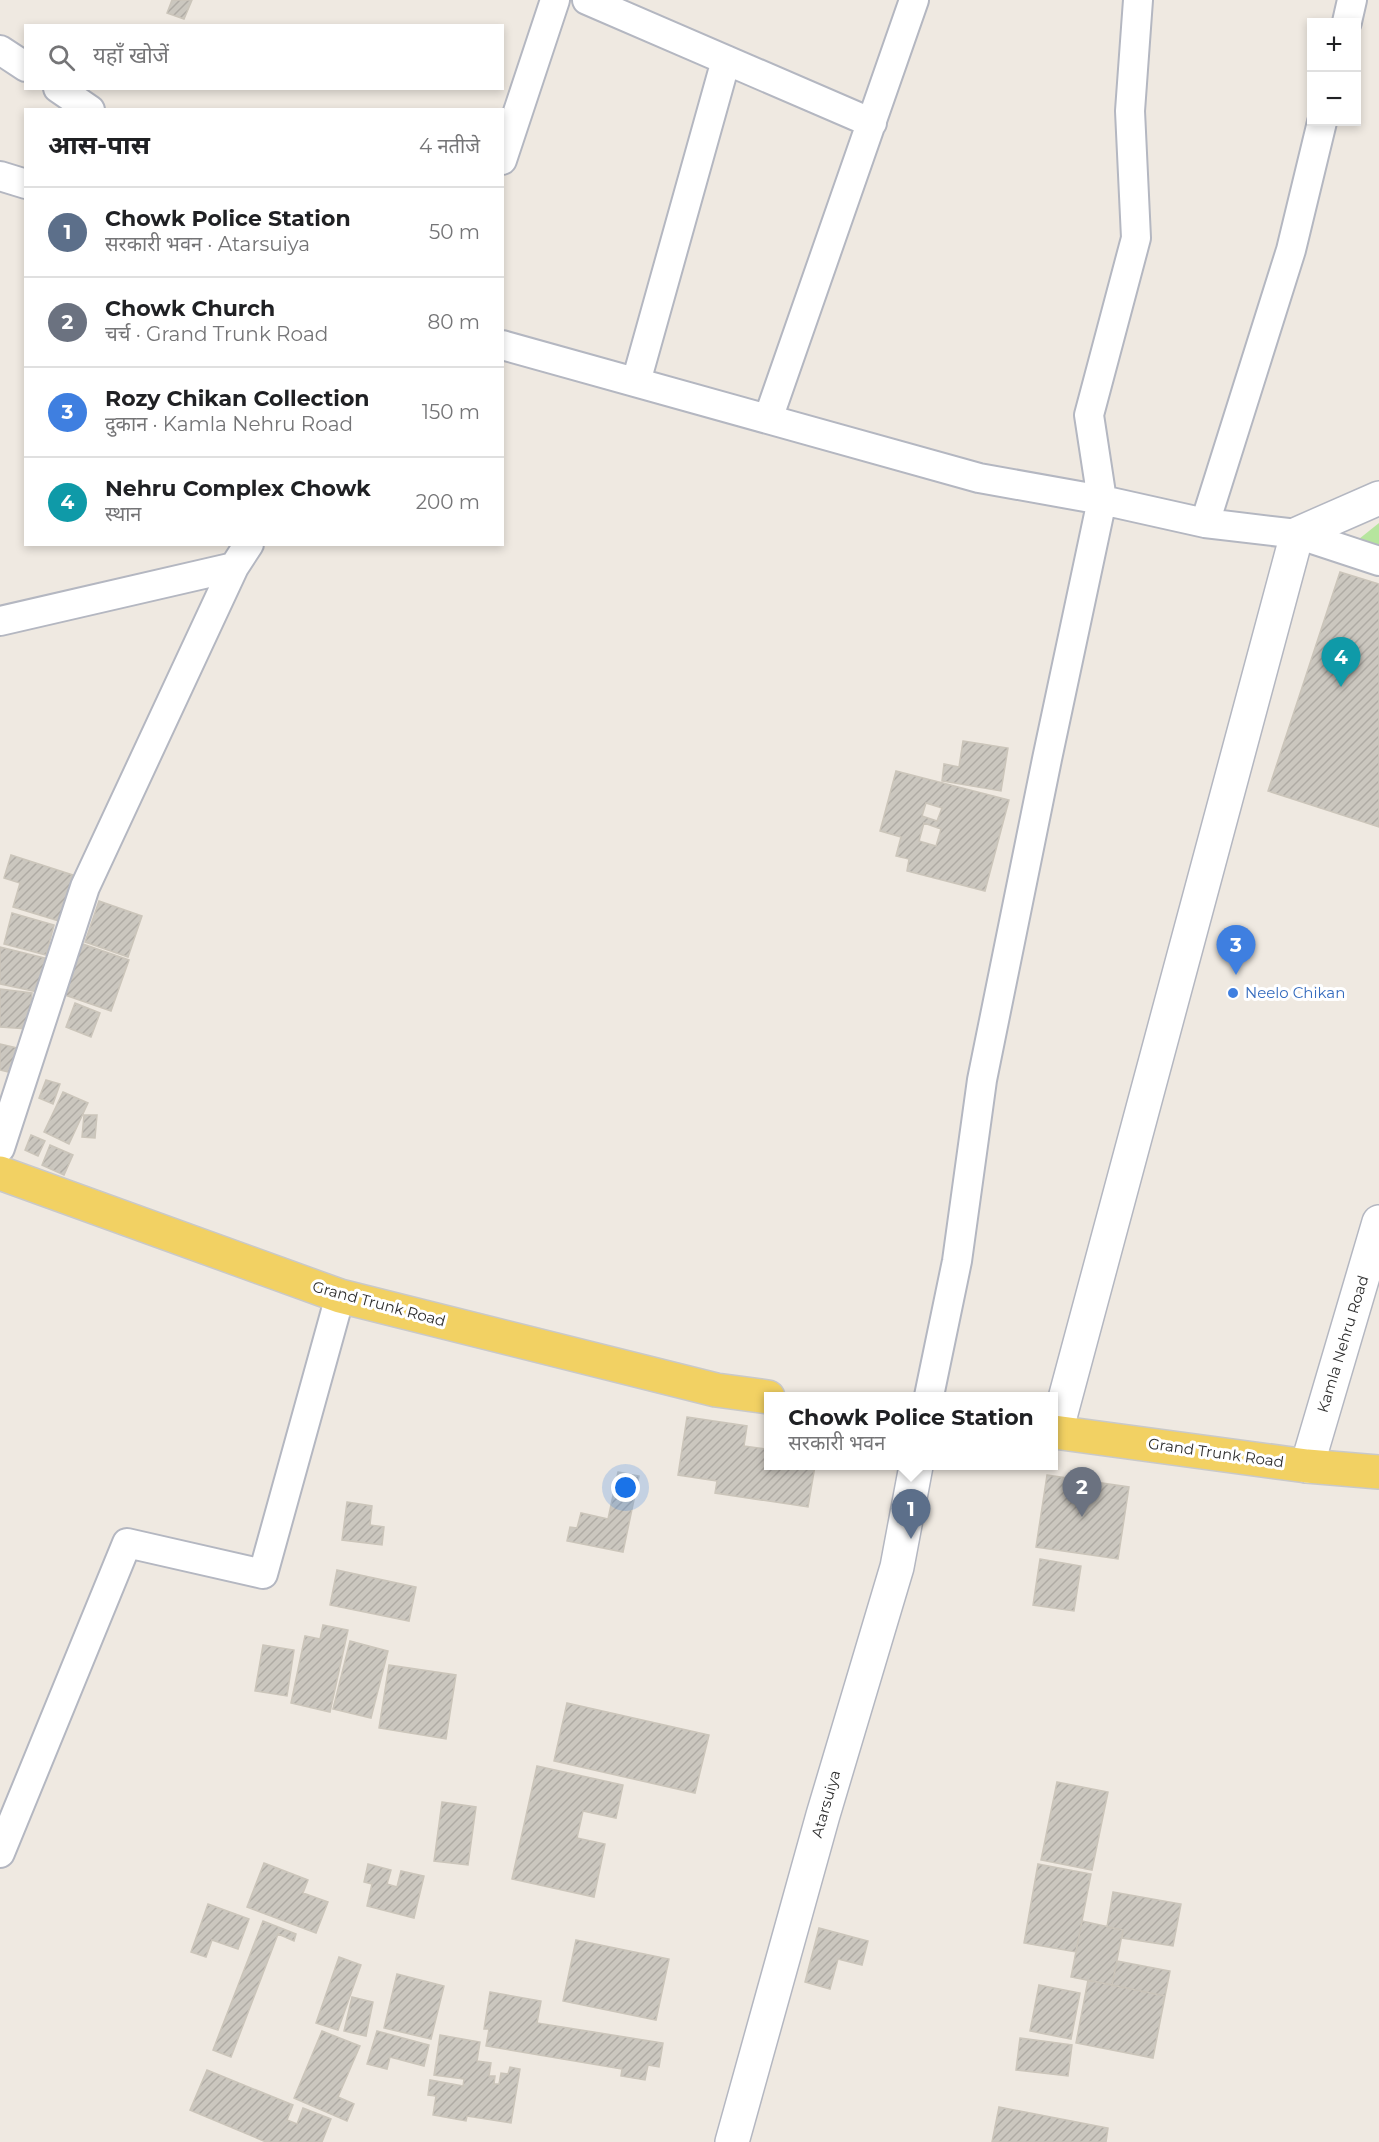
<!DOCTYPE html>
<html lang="hi">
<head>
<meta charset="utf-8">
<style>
  body { margin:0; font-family:Montserrat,"Noto Sans Devanagari",sans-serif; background:#f6f6f6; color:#202124 }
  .controls { position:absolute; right:18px; top:18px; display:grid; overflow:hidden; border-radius:0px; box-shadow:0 3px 9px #0003 }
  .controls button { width:54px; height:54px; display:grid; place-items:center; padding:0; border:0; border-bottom:2px solid #e0e0e0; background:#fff; color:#202124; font:30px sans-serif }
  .you { position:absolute; left:626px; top:1488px; width:21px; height:21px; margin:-15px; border:4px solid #fff; border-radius:50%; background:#1a73e8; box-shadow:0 0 0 9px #1a73e833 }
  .badge { display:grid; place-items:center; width:39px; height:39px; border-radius:50%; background:#111827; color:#fff; font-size:20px; font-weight:700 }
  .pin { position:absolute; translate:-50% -50px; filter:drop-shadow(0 2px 3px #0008) }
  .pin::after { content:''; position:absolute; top:32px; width:21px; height:18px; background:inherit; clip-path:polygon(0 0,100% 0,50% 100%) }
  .popup { position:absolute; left:764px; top:1392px; width:294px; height:78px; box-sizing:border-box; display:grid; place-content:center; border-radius:0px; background:#fff; filter:drop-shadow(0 2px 4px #0005); font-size:20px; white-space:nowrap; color:#757577 }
  .popup b { font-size:22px; color:#202124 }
  .popup::after { content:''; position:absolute; left:50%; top:100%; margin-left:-12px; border:12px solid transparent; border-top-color:#fff }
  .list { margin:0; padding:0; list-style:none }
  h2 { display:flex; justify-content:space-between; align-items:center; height:78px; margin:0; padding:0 24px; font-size:26px }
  h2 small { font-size:20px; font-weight:400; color:#757577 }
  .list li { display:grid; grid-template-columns:39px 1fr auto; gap:18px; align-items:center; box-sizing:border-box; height:90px; padding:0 24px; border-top:2px solid #e0e0e0 }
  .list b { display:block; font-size:22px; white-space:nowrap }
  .list p { margin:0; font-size:20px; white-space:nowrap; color:#757577 }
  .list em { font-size:20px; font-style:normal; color:#757577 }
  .icon { flex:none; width:33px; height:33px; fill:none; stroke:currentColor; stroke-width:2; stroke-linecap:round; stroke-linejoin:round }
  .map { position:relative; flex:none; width:1379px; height:2142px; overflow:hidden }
  .search { position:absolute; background:#fff; box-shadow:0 3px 9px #0003; left:24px; top:24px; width:480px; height:66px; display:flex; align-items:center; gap:15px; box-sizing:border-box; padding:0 21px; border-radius:0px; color:#757577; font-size:22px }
  .panel { position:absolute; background:#fff; box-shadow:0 3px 9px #0003; left:24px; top:108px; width:480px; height:438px; border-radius:0px }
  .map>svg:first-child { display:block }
  .park { fill:url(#park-tufts) }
  .building { fill:url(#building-hatch); stroke:#cbc5ba; stroke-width:1.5; fill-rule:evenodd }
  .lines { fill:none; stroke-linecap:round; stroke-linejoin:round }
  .minor-casing { stroke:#b4b7c1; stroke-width:32 }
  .tertiary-casing { stroke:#b4b7c1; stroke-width:36 }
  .secondary-casing { stroke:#b4b7c1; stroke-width:36 }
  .primary-casing { stroke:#c9c9c9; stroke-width:36 }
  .minor { stroke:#fff; stroke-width:28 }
  .tertiary { stroke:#fff; stroke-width:33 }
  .secondary { stroke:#fff; stroke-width:33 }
  .primary { stroke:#f2d163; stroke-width:33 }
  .shop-dot { fill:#3f7fe0; stroke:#fff; stroke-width:2 }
  .labels { text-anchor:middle; stroke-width:6; stroke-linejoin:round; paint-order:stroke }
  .shop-label { font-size:15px; fill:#366cbe; stroke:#fff; text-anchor:start }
  .street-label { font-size:15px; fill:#2e2e2e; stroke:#fff }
</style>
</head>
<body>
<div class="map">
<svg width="1379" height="2142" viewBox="0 0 1379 2142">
  <defs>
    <pattern id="park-tufts" width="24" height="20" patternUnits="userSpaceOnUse" patternTransform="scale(1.5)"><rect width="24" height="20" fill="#b6e59e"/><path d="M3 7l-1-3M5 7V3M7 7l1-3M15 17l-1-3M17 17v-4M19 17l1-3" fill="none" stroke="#9dc588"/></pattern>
    <pattern id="building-hatch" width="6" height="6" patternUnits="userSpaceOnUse" patternTransform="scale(1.5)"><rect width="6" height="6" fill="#cbc7bf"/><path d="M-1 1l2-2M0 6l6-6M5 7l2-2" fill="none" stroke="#afaba4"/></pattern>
  </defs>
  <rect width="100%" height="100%" fill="#efe9e1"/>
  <path class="park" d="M1379 523V557L1349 547Z"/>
  <path class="building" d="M172 0H192L184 19 167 13Z
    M1340 572 1379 584V827L1268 791Z
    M963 741 1008 748 1001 791 942 781 944 764 959 767Z
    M896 771 1009 800 985 891 907 871 909 859 896 856 901 837 880 831ZM926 803 942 808 937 821 922 816ZM924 823 941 829 936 846 919 841Z
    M11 855 73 875 59 921 13 907 20 883 4 878Z
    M99 901 142 916 128 957 85 942Z
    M12 913 54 925 46 955 4 944Z
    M80 943 129 960 111 1011 62 994Z
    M0 947 45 958 38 992 0 984Z
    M0 989 32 993 28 1029 0 1027Z
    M75 1003 100 1013 91 1037 66 1027Z
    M0 1044 22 1049 17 1074 0 1070Z
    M46 1080 60 1084 53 1104 39 1098Z
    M63 1092 88 1103 69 1144 44 1132Z
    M84 1115H97L95 1138 82 1137Z
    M31 1135 45 1141 38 1156 25 1150Z
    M50 1145 73 1155 64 1175 42 1165Z
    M687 1417 747 1426 744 1446 766 1449 768 1444V1466H815L808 1507 715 1493 717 1481 678 1475Z
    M618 1472 639 1476 623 1552 567 1541 570 1527 577 1528 581 1513 608 1519Z
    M1047 1475 1129 1487 1118 1559 1036 1547Z
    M347 1502 372 1506 370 1525 384 1527 382 1545 342 1540Z
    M1040 1559 1081 1566 1074 1611 1033 1605Z
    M337 1570 416 1587 409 1621 330 1605Z
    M323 1625 348 1630 330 1712 291 1703 305 1636 320 1639Z
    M350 1641 388 1651 371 1718 333 1709Z
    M263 1645 294 1650 287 1696 255 1691Z
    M389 1665 456 1675 446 1739 379 1728Z
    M567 1703 709 1735 695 1793 554 1761Z
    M537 1766 623 1785 616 1818 583 1811 577 1838 605 1844 594 1897 512 1879Z
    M1057 1782 1108 1792 1092 1870 1041 1860Z
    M442 1802 476 1807 468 1865 434 1861Z
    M264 1863 308 1880 303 1893 328 1902 316 1933 247 1907Z
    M368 1864 391 1870 387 1884 397 1887 401 1871 424 1876 414 1918 367 1906 372 1884 364 1882Z
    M1038 1864 1091 1874 1076 1952 1024 1943Z
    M1113 1892 1181 1904 1173 1946 1122 1938 1123 1930 1107 1927Z
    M208 1904 249 1919 238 1949 212 1940 206 1957 191 1952Z
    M263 1921 296 1934 294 1941 278 1934 231 2057 213 2050Z
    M1082 1921 1123 1930 1112 1985 1071 1977Z
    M819 1928 868 1941 862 1965 838 1959 830 1989 805 1982Z
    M576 1940 669 1959 656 2020 563 2001Z
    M339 1957 361 1965 338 2030 316 2023Z
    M1117 1961 1170 1971 1165 1996 1112 1985Z
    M397 1974 444 1986 431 2039 384 2028Z
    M1088 1980 1165 1996 1153 2058 1076 2043Z
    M1039 1985 1080 1993 1071 2039 1030 2031Z
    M490 1992 541 2001 537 2023 663 2043 659 2067 648 2065 645 2080 621 2076 622 2069 486 2046 489 2029H484Z
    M352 1997 373 2002 366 2036 344 2031Z
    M322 2031 360 2046 338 2097 354 2104 347 2121 294 2098Z
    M377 2031 429 2045 424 2066 390 2057 387 2069 367 2064Z
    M440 2035 480 2042 477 2061 491 2063 489 2076H495L494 2084H499L501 2073 508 2074 510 2067 520 2069 511 2123 467 2116 466 2121 433 2115 436 2096 428 2095 430 2080 463 2086 464 2079 434 2075Z
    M1020 2038 1072 2045 1068 2076 1016 2070Z
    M207 2070 293 2105 287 2120 297 2124 303 2108 331 2119 322 2142H266L190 2110Z
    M999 2107 1108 2128 1106 2142H992Z"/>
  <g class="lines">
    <defs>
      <path id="minor" d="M587 0 872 123
        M1347 22 1352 0
        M0 50 26 67
        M58 88 90 110
        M502 160 555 0
        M0 176 26 184
        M502 345 979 478 1102 500 1205 523 1297 534 1379 561
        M636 382 726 60
        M768 419 914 0
        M1205 523 1291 250 1322 122
        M0 621 234 567 249 544
        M0 1148 85 887 234 567
        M929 1396 957 1261 982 1080 1047 759 1102 500 1089 415 1136 238 1130 111 1138 0
        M0 1853 127 1543 263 1574 340 1296"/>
      <path id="tertiary" d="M732 2142 823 1815 897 1567 916 1466"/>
      <path id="secondary" d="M1056 1432 1297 534 1379 498
        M1307 1466 1379 1222"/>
      <path id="primary" d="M0 1173 340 1296 716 1390 768 1397
        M1054 1432 1307 1466 1379 1472"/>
    </defs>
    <use href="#minor" class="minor-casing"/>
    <use href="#tertiary" class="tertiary-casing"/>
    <use href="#secondary" class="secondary-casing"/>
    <use href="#primary" class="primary-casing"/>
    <use href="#minor" class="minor"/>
    <use href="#tertiary" class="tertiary"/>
    <use href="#secondary" class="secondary"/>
    <use href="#primary" class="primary"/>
  </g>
  <circle class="shop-dot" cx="1233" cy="993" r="6"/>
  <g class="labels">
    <g class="shop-label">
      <text x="1245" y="998">Neelo Chikan</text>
    </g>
    <g class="street-label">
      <text transform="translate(379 1304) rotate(15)" y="5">Grand Trunk Road</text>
      <text transform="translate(1343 1344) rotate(-73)" y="5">Kamla Nehru Road</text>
      <text transform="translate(1216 1453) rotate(8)" y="5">Grand Trunk Road</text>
      <text transform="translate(826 1804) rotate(-74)" y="5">Atarsuiya</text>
    </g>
  </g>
</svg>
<div class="controls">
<button>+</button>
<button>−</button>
</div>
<div class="you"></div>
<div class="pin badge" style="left:911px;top:1539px;background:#5c6f8a">1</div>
<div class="popup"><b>Chowk Police Station</b>सरकारी भवन</div>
<div class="pin badge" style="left:1082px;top:1517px;background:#6b7280">2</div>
<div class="pin badge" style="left:1236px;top:975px;background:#3f7fe0">3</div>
<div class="pin badge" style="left:1341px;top:687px;background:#0f9aa8">4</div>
<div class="search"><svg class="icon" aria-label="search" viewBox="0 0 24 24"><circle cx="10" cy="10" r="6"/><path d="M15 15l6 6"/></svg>यहाँ खोजें</div>
<section class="panel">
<h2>आस-पास<small>4 नतीजे</small></h2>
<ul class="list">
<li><span class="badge" style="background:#5c6f8a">1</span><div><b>Chowk Police Station</b><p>सरकारी भवन · Atarsuiya</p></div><em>50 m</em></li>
<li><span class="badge" style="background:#6b7280">2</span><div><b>Chowk Church</b><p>चर्च · Grand Trunk Road</p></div><em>80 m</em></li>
<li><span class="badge" style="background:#3f7fe0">3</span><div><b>Rozy Chikan Collection</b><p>दुकान · Kamla Nehru Road</p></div><em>150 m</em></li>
<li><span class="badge" style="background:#0f9aa8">4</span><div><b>Nehru Complex Chowk</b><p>स्थान</p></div><em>200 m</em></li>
</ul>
</section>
</div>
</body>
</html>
